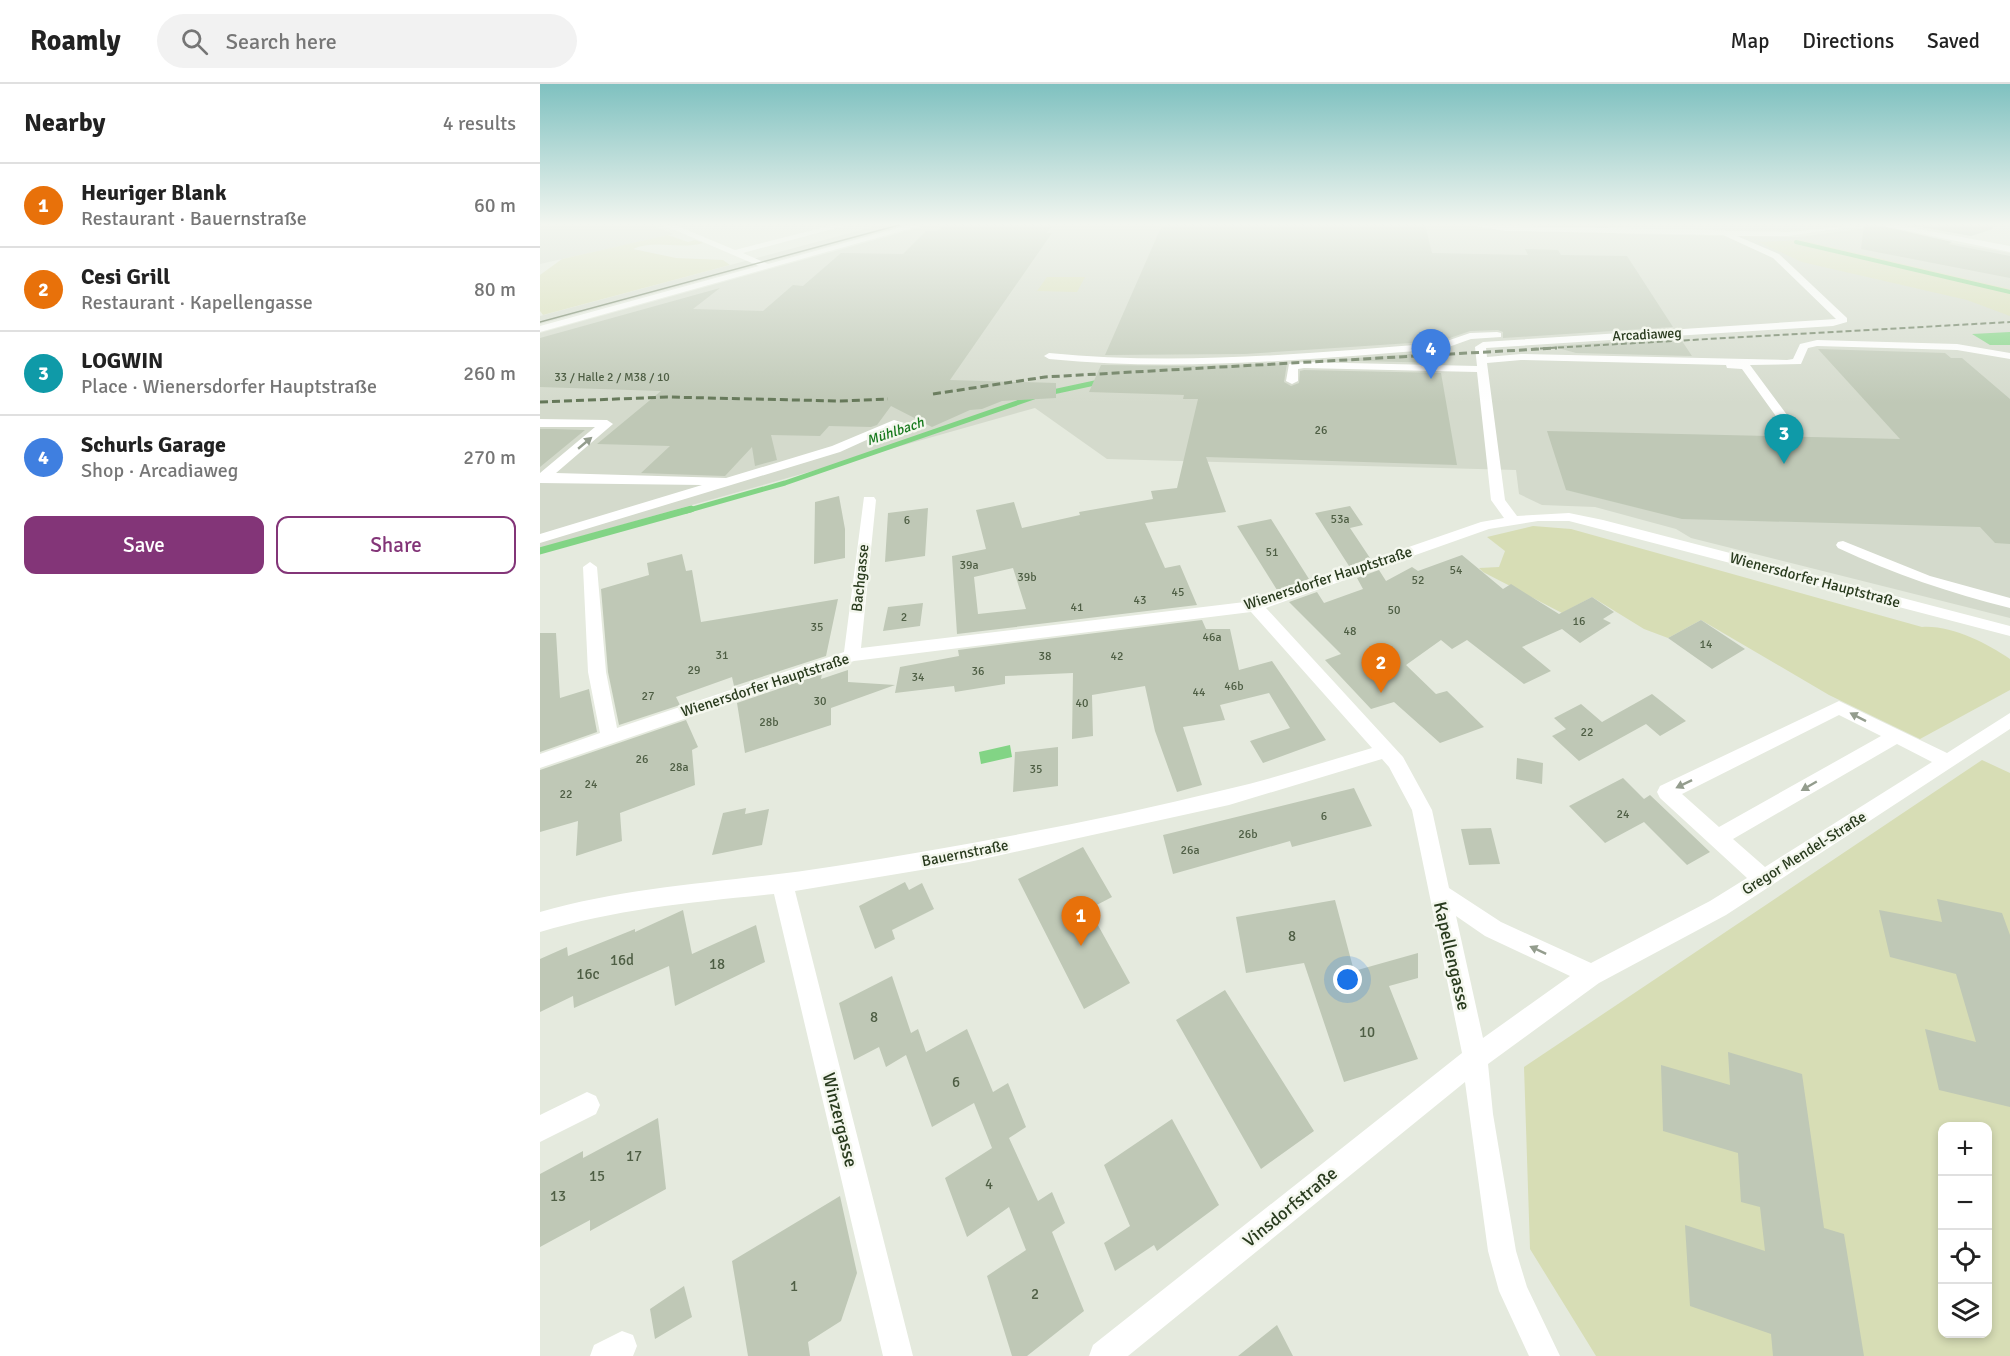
<!DOCTYPE html>
<html lang="en">
<head>
<meta charset="utf-8">
<style>
  body { margin:0; font-family:Signika,sans-serif; background:#f2f2f2; color:#222 }
  .controls { position:absolute; right:18px; bottom:18px; display:grid; overflow:hidden; border-radius:12px; box-shadow:0 3px 9px #0003 }
  .controls button { width:54px; height:54px; display:grid; place-items:center; padding:0; border:0; border-bottom:2px solid #e0e0e0; background:#fff; color:#222; font:30px sans-serif }
  .you { position:absolute; left:808px; top:896px; width:21px; height:21px; margin:-15px; border:4px solid #fff; border-radius:50%; background:#1a73e8; box-shadow:0 0 0 9px #1a73e833 }
  .badge { display:grid; place-items:center; width:39px; height:39px; border-radius:50%; background:#833578; color:#fff; font-size:20px; font-weight:700 }
  .pin { position:absolute; translate:-50% -50px; filter:drop-shadow(0 2px 3px #0008) }
  .pin::after { content:''; position:absolute; top:32px; width:21px; height:18px; background:inherit; clip-path:polygon(0 0,100% 0,50% 100%) }
  .list { margin:0; padding:0; list-style:none }
  h2 { display:flex; justify-content:space-between; align-items:center; height:78px; margin:0; padding:0 24px; font-size:26px }
  h2 small { font-size:20px; font-weight:400; color:#767676 }
  .list li { display:grid; grid-template-columns:39px 1fr auto; gap:18px; align-items:center; box-sizing:border-box; height:84px; padding:0 24px; border-top:2px solid #e0e0e0 }
  .list b { display:block; font-size:22px; white-space:nowrap }
  .list p { margin:0; font-size:20px; white-space:nowrap; color:#767676 }
  .list em { font-size:20px; font-style:normal; color:#767676 }
  .actions { display:flex; gap:12px; padding:18px 24px }
  .actions a { flex:1; padding:14px 0; border:2px solid #833578; border-radius:12px; text-align:center; font-size:21px; color:#833578 }
  .actions .main { background:#833578; color:#fff }
  .icon { flex:none; width:33px; height:33px; fill:none; stroke:currentColor; stroke-width:2; stroke-linecap:round; stroke-linejoin:round }
  .map { position:relative; flex:none; width:1470px; height:1272px; overflow:hidden }
  header { display:flex; align-items:center; gap:36px; box-sizing:border-box; height:84px; padding:0 30px; background:#fff; border-bottom:2px solid #e0e0e0 }
  header strong { font-size:28px }
  nav { display:flex; gap:33px; margin-inline-start:auto; font-size:21px }
  .search { width:420px; height:54px; background:#f2f2f2; display:flex; align-items:center; gap:15px; box-sizing:border-box; padding:0 21px; border-radius:33px; color:#767676; font-size:22px }
  main { display:flex }
  aside { flex:1; background:#fff }
  .map>svg:first-child { display:block }
  .built { fill:#d4dacc }
  .green { fill:#d7ddb5; fill-rule:evenodd }
  .water { fill:#82d485 }
  .lines { fill:none; stroke-linecap:round; stroke-linejoin:round }
  .stream-far2 { stroke:#82d485; stroke-width:4 }
  .stream-far1 { stroke:#82d485; stroke-width:5 }
  .stream { stroke:#82d485; stroke-width:7 }
  .building { fill:#bfc8b6; fill-rule:evenodd }
  .minor { fill:#fff; fill-rule:evenodd }
  .tram { stroke:#647758; stroke-width:1.5 }
  .rail-far1 { stroke:#647758; stroke-width:2; stroke-dasharray:6 3; stroke-linecap:butt }
  .rail { stroke:#647758; stroke-width:3; stroke-dasharray:8 4; stroke-linecap:butt }
  .oneway { fill:#949d8e }
  .labels { text-anchor:middle; stroke-width:5; stroke-linejoin:round; paint-order:stroke }
  .number-label { font-size:12px; fill:#4e5e44 }
  .far-street-label { font-size:14px; fill:#293b1e; stroke:#f4f7ee }
  .far-water-label { font-size:14px; font-style:italic; fill:#16791c; stroke:#f4f7ee }
  .street-label { font-size:15px; fill:#293b1e; stroke:#f4f7ee }
  .near-number-label { font-size:15px; fill:#4e5e44 }
  .near-street-label { font-size:18px; fill:#293b1e; stroke:#f4f7ee }
</style>
</head>
<body>
<header>
<strong>Roamly</strong>
<div class="search"><svg class="icon" aria-label="search" viewBox="0 0 24 24"><circle cx="10" cy="10" r="6"/><path d="M15 15l6 6"/></svg>Search here</div>
<nav><a>Map</a><a>Directions</a><a>Saved</a></nav>
</header>
<main>
<aside>
<h2>Nearby<small>4 results</small></h2>
<ul class="list">
<li><span class="badge" style="background:#e8710a">1</span><div><b>Heuriger Blank</b><p>Restaurant · Bauernstraße</p></div><em>60 m</em></li>
<li><span class="badge" style="background:#e8710a">2</span><div><b>Cesi Grill</b><p>Restaurant · Kapellengasse</p></div><em>80 m</em></li>
<li><span class="badge" style="background:#0f9aa8">3</span><div><b>LOGWIN</b><p>Place · Wienersdorfer Hauptstraße</p></div><em>260 m</em></li>
<li><span class="badge" style="background:#3f7fe0">4</span><div><b>Schurls Garage</b><p>Shop · Arcadiaweg</p></div><em>270 m</em></li>
</ul>
<div class="actions"><a class="main">Save</a><a>Share</a></div>
</aside>
<div class="map">
<svg width="1470" height="1272" viewBox="0 0 1470 1272">
  <rect width="100%" height="100%" fill="#e5eade"/>
  <path class="built" d="M0 141H112L134 150 0 180Z
    M340 141H367L0 240V232Z
    M389 141H1065L1077 150 1259 153 1327 144 1470 169V534L1151 454 1136 445 1055 423 1002 421 979 410 976 386 567 375 495 324 0 464V249Z"/>
  <path class="green" d="M128 151 148 158 155 156 163 159C139 166 115 155 93 165L136 174 183 176 190 181 3 231 0 227V191L22 175Z
    M1261 156 1470 205V232L1427 216 1262 178 1218 158Z
    M507 193H545L537 208 497 207Z
    M993 442 1031 445 1382 543C1412 541 1446 559 1470 575V606L1380 655 1289 611 1161 536 1128 554 1104 545 1052 513 1022 529 943 488 939 484 959 483 965 467 947 453Z
    M1442 676 1470 689V1272H1056L990 1165 984 983ZM1402 1042H1448V1250H1402Z"/>
  <path class="water" d="M1470 248V261H1450L1432 250Z
    M470 661 472 673 441 680 439 668Z"/>
  <g class="lines">
    <path class="stream-far2" d="M1256 158 1470 208"/>
    <path class="stream-far1" d="M508 309 564 297
      M146 427 245 399 494 313"/>
    <path class="stream" d="M0 467 151 425"/>
  </g>
  <path class="building" d="M403 141H512L507 149H512L410 296 516 299V314L462 317 442 325 430 326 392 343 351 322 337 341 331 343 289 342 280 352 231 351 237 376 215 382 212 363 185 392 101 389 130 362 57 360 121 307 0 303V254L180 204 153 225 223 227 253 201 263 202 301 169 363 170 386 147H398Z
    M622 141H885L892 169 988 171 985 165 1018 166 1021 171 1087 172 1133 243 963 254V248L958 246 930 247 901 257 705 270 565 271Z
    M1324 141H1337L1412 158 1408 160 1470 172V194L1321 165Z
    M1370 141H1452L1453 145 1431 152Z
    M1140 254 1152 272 1036 269 1011 262Z
    M1278 265 1405 269 1411 274H1422L1470 315V460L1455 459 1440 443 1142 435 1026 406 1007 347 1360 355Z
    M897 268 899 279 785 276 804 275Z
    M747 279 744 298 751 302 759 299 760 287 764 286 901 289 917 381 666 373 686 428 605 439 625 484 640 481 657 521 417 550 412 472 446 465 436 426 474 418 482 444 540 431 539 428 613 415 611 407 637 404 658 315H643L644 311 549 308 561 281 657 282ZM473 484 486 525 438 530 434 493Z
    M0 345H12L45 346 0 383Z
    M299 412 305 445V474L274 480 275 418Z
    M810 422 823 441 810 444 830 474 809 482 775 429Z
    M388 424 385 472 345 478 348 429Z
    M731 435 769 495 737 506 697 442Z
    M142 470 146 487 152 486 161 538 298 515 286 572 194 602 192 593 136 613 140 621 79 641 68 588 61 505 109 491 107 479Z
    M922 471 963 505 971 500 1019 530 1052 513 1074 528 1063 535 1071 539 1040 559 1022 545 982 563 1011 587 984 600 927 556 912 565 901 556 866 581 896 610 907 607 944 643 900 659 854 618 831 625 785 576 801 570 749 518 777 508 784 519 823 505 817 494 839 486 846 497 872 483 878 487Z
    M383 519 380 542 343 547 348 523Z
    M662 536 666 545H690L699 586 732 577 786 656 723 679 710 657 750 644 729 609 680 621 685 636 643 643 662 701 637 708 615 647 605 602 552 611 553 652 532 655 533 589 465 592V600L415 608 414 602 355 609 360 583 419 572 418 566Z
    M1161 536 1205 565 1172 585 1128 554Z
    M0 549H16L20 614 49 605 57 648 0 668Z
    M308 586V598L355 601 291 624V641L205 669 197 619 282 590 281 595Z
    M1112 610 1146 637 1120 652 1106 640 1039 677 1012 652 1026 645 1014 634 1041 620 1062 638Z
    M146 636 158 663 152 666 155 701 80 729 82 757 36 772 38 737 0 748V686Z
    M518 663V702L473 708 475 668Z
    M977 674 1003 679 1002 700 976 695Z
    M1083 694 1104 715 1110 711 1170 768 1147 781 1104 738 1065 759 1029 722Z
    M814 704 832 742 752 763 750 757 633 790 623 751Z
    M206 724 205 730 229 725 222 761 172 771 183 729Z
    M951 744 960 780 929 781 921 745Z
    M543 763 572 813 549 825 590 899 544 925 478 795Z
    M365 798 369 806 382 799 394 825 352 846 355 855 335 865 319 822Z
    M1397 815 1462 829 1470 851V1023L1399 1006 1385 945 1436 958 1416 890 1350 873 1339 826 1402 838Z
    M795 816 814 887 878 869V894L849 902 878 975 804 998 764 879 706 889 696 833Z
    M143 826 152 870 216 841 225 878 135 922 129 882 34 924 33 912 0 928V875L27 863 28 872 95 845V848Z
    M352 892 371 949 378 945 386 968 427 945 453 1008 468 999 486 1043 469 1054 498 1117 512 1108 525 1139 512 1148 544 1227 487 1272H472L447 1192 486 1166 469 1123 427 1153 405 1094 452 1064 434 1019 392 1043 366 971 346 983 339 963 314 976 299 919Z
    M685 906 774 1047 721 1085 636 936Z
    M1188 968 1262 990 1284 1144 1304 1150 1324 1272H1233L1231 1250 1150 1222 1145 1141 1225 1167 1220 1123 1201 1118 1198 1069 1123 1047 1121 981 1190 1001Z
    M118 1034 126 1105 50 1147V1136L0 1163V1090L43 1067V1074Z
    M632 1035 679 1121 617 1167 614 1161 575 1187 564 1159 590 1142 564 1081Z
    M300 1112 317 1189 301 1237 268 1258 270 1272H208L192 1177Z
    M144 1202 152 1233 115 1255 110 1225Z
    M737 1241 753 1272H698Z"/>
  <g class="lines">
    <path class="minor" d="M123 141H135L195 166 293 141H307L203 169 228 180 369 141H383L0 248V242L219 182Z
      M927 141 1248 148 1322 141 1248 152H1197L1239 170 1307 234V238L1293 242 946 264 947 273 981 270 1247 276 1253 275 1260 260 1277 256 1417 260 1470 269V275L1417 266 1277 262 1268 264 1261 280 1210 281 1256 343 1250 347 1246 346 1202 285 1187 284 1186 281 981 276 947 279 965 416 977 432 1029 429 1063 436 1470 542V552L1029 437H998L949 445 726 524 863 673 892 726 909 804 961 838 1051 879 1170 817 1207 794 1120 714 1117 708 1120 702 1299 617 1407 669 1470 629V645L1186 831 1059 899 948 980 953 1030 976 1167 987 1203 1020 1272H989L959 1207 948 1167 925 998 588 1272H549L553 1261 922 969 872 726 849 683 842 675 689 721 429 778 255 807 373 1272H343L234 810C154 818 77 825 0 848V828C97 800 197 798 296 782 427 761 559 737 688 705 736 694 784 678 832 664L711 528 314 577 0 684V670L60 649 48 588 43 483 50 478 57 483 66 588 77 644 304 568 324 413H334L336 416 321 564 713 517 941 438 964 434 951 416 937 288 764 284 758 285V297L752 300 746 297 749 280 764 278 937 282 935 263 943 258 1296 235 1233 174 1183 151 966 147ZM1299 631 1341 652 1179 743 1142 710ZM1357 660 1392 678 1225 783 1193 755ZM916 832 945 852 1030 892 943 954Z
      M1339 141H1357L1470 162V168Z
      M957 248 961 249V253L931 255 903 265C771 275 641 288 509 275L504 272 509 269C640 282 770 269 901 259L930 249Z
      M0 335 67 336 73 340 16 389 186 394 292 362 354 336 364 339 300 368 0 459V450L162 401 0 399V389L55 343H0Z
      M1303 457 1390 492 1470 514V524C1410 509 1354 490 1298 464L1296 461 1298 458Z
      M47 1008 56 1012 60 1021 56 1030 0 1058V1031Z
      M82 1247 93 1251 97 1262 93 1272H50L54 1261Z"/>
    <path class="tram" d="M0 238 359 141"/>
    <path class="rail-far1" d="M991 265 1470 238"/>
    <path class="rail" d="M393 310 505 293 1017 264
      M0 318 127 313 300 317 348 315"/>
  </g>
  <defs><path id="oneway-solid" d="M-6-.8H1V-3.2L6.5 0L1 3.2V.8H-6Z" transform="scale(1.5)"/></defs>
  <g class="oneway">
    <use href="#oneway-solid" transform="translate(45 359) rotate(-40)"/>
    <use href="#oneway-solid" transform="translate(1318 633) rotate(-153)"/>
    <use href="#oneway-solid" transform="translate(1144 700) rotate(154)"/>
    <use href="#oneway-solid" transform="translate(1269 702) rotate(150)"/>
    <use href="#oneway-solid" transform="translate(998 866) rotate(-155)"/>
  </g>
  <linearGradient id="sky" x2="0" y2="1"><stop stop-color="#7fc1c0"/><stop offset="0.44" stop-color="#f3f6f0"/><stop offset="1" stop-color="#f3f6f0" stop-opacity="0"/></linearGradient>
  <rect width="1470" height="319" fill="url(#sky)"/>
  <g class="labels">
    <g class="number-label">
      <text x="72" y="297">33 / Halle 2 / M38 / 10</text>
      <text x="781" y="350">26</text>
      <text x="800" y="439">53a</text>
      <text x="367" y="440">6</text>
      <text x="732" y="472">51</text>
      <text x="429" y="485">39a</text>
      <text x="916" y="490">54</text>
      <text x="487" y="497">39b</text>
      <text x="878" y="500">52</text>
      <text x="638" y="512">45</text>
      <text x="600" y="520">43</text>
      <text x="537" y="527">41</text>
      <text x="854" y="530">50</text>
      <text x="364" y="537">2</text>
      <text x="1039" y="541">16</text>
      <text x="277" y="547">35</text>
      <text x="810" y="551">48</text>
      <text x="672" y="557">46a</text>
      <text x="1166" y="564">14</text>
      <text x="182" y="575">31</text>
      <text x="505" y="576">38</text>
      <text x="577" y="576">42</text>
      <text x="154" y="590">29</text>
      <text x="438" y="591">36</text>
      <text x="378" y="597">34</text>
      <text x="694" y="606">46b</text>
      <text x="659" y="612">44</text>
      <text x="108" y="616">27</text>
      <text x="280" y="621">30</text>
      <text x="542" y="623">40</text>
      <text x="229" y="642">28b</text>
      <text x="1047" y="652">22</text>
      <text x="102" y="679">26</text>
      <text x="139" y="687">28a</text>
      <text x="496" y="689">35</text>
      <text x="51" y="704">24</text>
      <text x="26" y="714">22</text>
      <text x="1083" y="734">24</text>
      <text x="784" y="736">6</text>
      <text x="708" y="754">26b</text>
      <text x="650" y="770">26a</text>
    </g>
    <g class="far-street-label">
      <text transform="translate(1107 250) rotate(-3)" y="5">Arcadiaweg</text>
    </g>
    <g class="far-water-label">
      <text transform="translate(355 347) rotate(-19)" y="5">Mühlbach</text>
    </g>
    <g class="street-label">
      <text transform="translate(320 494) rotate(-84)" y="5">Bachgasse</text>
      <text transform="translate(788 494) rotate(-18)" y="5">Wienersdorfer Hauptstraße</text>
      <text transform="translate(1275 496) rotate(15)" y="5">Wienersdorfer Hauptstraße</text>
      <text transform="translate(225 601) rotate(-18)" y="5">Wienersdorfer Hauptstraße</text>
      <text transform="translate(425 769) rotate(-11)" y="5">Bauernstraße</text>
      <text transform="translate(1264 769) rotate(-32)" y="5">Gregor Mendel-Straße</text>
    </g>
    <g class="near-number-label">
      <text x="752" y="857">8</text>
      <text x="82" y="881">16d</text>
      <text x="177" y="885">18</text>
      <text x="48" y="895">16c</text>
      <text x="334" y="938">8</text>
      <text x="827" y="953">10</text>
      <text x="416" y="1003">6</text>
      <text x="94" y="1077">17</text>
      <text x="57" y="1097">15</text>
      <text x="449" y="1105">4</text>
      <text x="18" y="1117">13</text>
      <text x="254" y="1207">1</text>
      <text x="495" y="1215">2</text>
    </g>
    <g class="near-street-label">
      <text transform="translate(912 872) rotate(77)" y="6">Kapellengasse</text>
      <text transform="translate(300 1036) rotate(76)" y="6">Winzergasse</text>
      <text transform="translate(750 1123) rotate(-39)" y="6">Vinsdorfstraße</text>
    </g>
  </g>
</svg>
<div class="controls">
<button>+</button>
<button>−</button>
<button><svg class="icon" aria-label="locate" viewBox="0 0 24 24"><circle cx="12" cy="12" r="6"/><path d="M12 2v4M12 18v4M2 12h4M18 12h4"/></svg></button>
<button><svg class="icon" aria-label="layers" viewBox="0 0 24 24"><path d="M12 4l9 5-9 5-9-5zM3 14l9 5 9-5"/></svg></button>
</div>
<div class="you"></div>
<div class="pin badge" style="left:541px;top:862px;background:#e8710a">1</div>
<div class="pin badge" style="left:841px;top:609px;background:#e8710a">2</div>
<div class="pin badge" style="left:1244px;top:380px;background:#0f9aa8">3</div>
<div class="pin badge" style="left:891px;top:295px;background:#3f7fe0">4</div>
</div>
</main>
</body>
</html>
